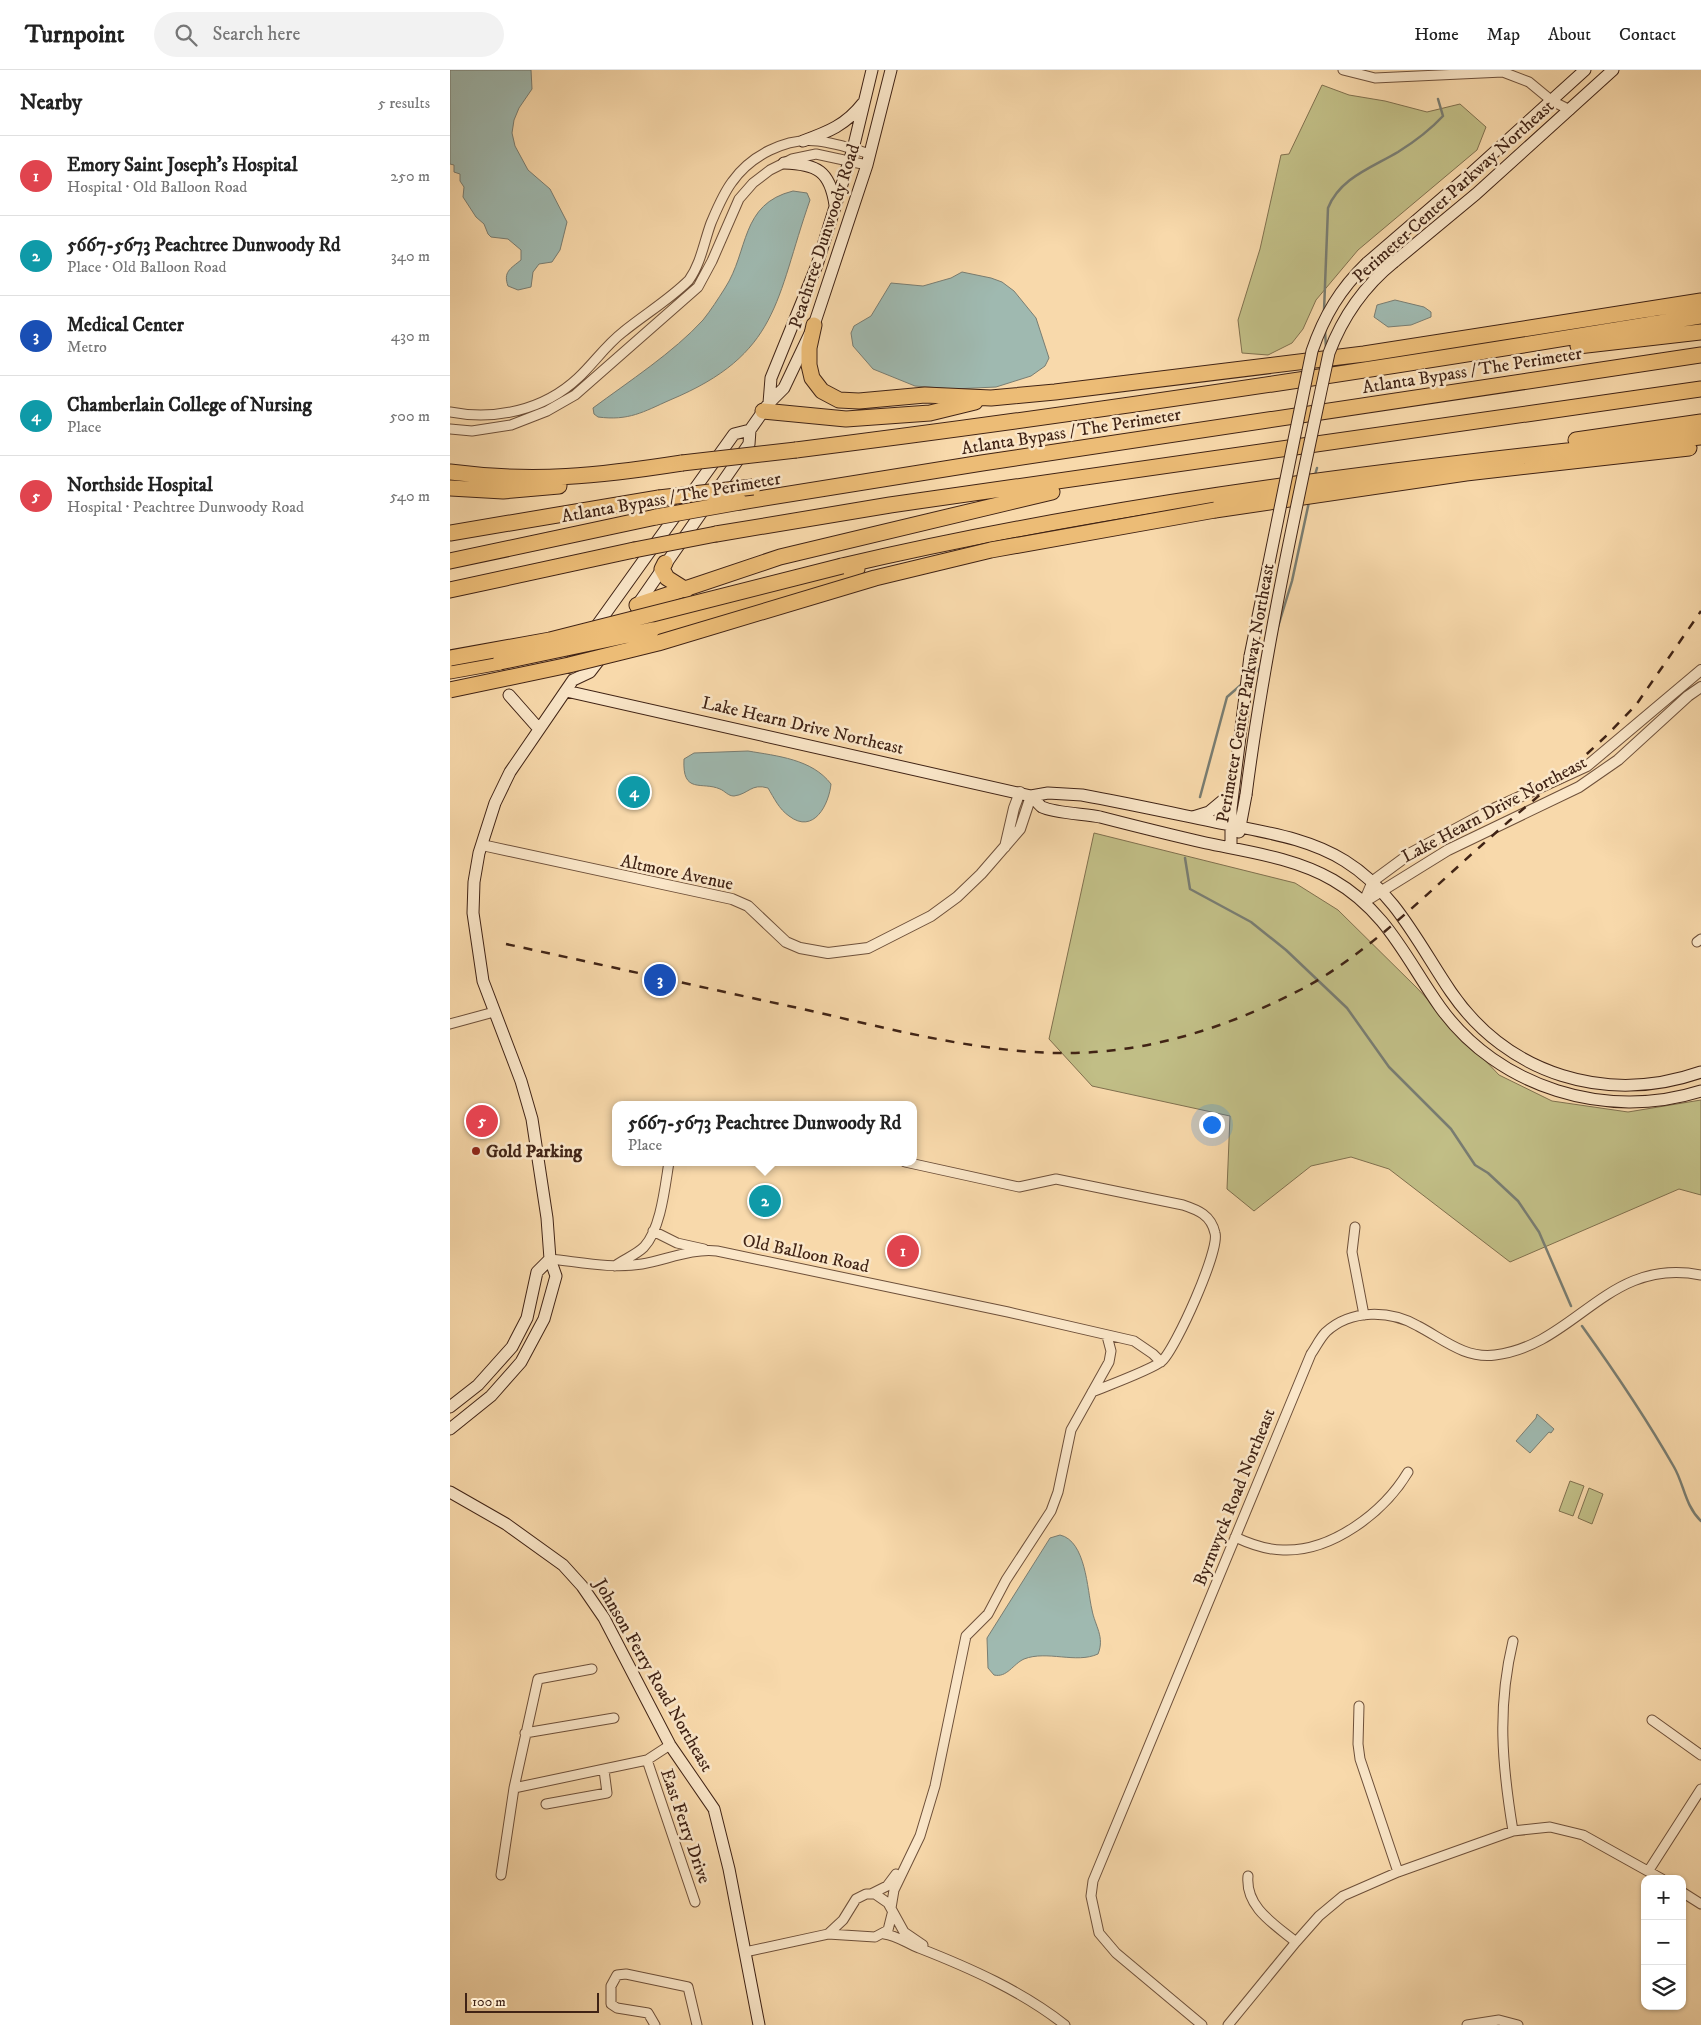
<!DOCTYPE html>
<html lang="en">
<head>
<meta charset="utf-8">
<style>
  body { margin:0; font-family:"IM FELL DW Pica",serif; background:#f2f2f2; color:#222 }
  .controls { position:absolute; right:15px; bottom:15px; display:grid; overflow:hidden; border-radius:10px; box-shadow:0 1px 4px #0004 }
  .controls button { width:45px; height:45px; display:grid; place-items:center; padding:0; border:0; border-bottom:1px solid #e0e0e0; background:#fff; color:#222; font:25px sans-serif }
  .scale { position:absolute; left:15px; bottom:12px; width:134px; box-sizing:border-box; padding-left:5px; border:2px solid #402315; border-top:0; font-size:14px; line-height:18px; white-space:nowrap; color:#402315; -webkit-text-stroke:4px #fae6c8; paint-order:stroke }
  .you { position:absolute; left:761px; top:1054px; width:18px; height:18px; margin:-12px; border:4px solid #fff; border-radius:50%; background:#1a73e8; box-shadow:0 0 0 8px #1a73e833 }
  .badge { display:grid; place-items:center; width:32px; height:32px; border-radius:50%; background:#db2777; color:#fff; font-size:16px; font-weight:700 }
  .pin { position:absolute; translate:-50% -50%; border:2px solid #fff; box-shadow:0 1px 5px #0006 }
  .popup { position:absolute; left:162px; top:1031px; width:305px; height:65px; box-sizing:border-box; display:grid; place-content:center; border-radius:10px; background:#fff; filter:drop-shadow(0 1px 4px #0005); font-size:16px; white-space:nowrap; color:#767676 }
  .popup b { font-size:19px; color:#222 }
  .popup::after { content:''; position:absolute; left:50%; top:100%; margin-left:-10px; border:10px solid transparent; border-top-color:#fff }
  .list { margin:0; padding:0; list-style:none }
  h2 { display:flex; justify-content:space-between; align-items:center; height:65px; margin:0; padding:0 20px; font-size:21px }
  h2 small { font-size:16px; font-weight:400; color:#767676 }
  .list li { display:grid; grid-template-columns:32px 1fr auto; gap:15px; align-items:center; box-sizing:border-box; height:80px; padding:0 20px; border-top:1px solid #e0e0e0 }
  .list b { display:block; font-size:19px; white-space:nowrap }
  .list p { margin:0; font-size:16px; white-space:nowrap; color:#767676 }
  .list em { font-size:16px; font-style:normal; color:#767676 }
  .icon { flex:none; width:28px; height:28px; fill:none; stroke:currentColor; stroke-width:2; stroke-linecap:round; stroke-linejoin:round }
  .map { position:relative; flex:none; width:1251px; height:1955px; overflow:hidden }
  header { display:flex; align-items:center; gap:30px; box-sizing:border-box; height:70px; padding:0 25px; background:#fff; border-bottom:1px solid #e0e0e0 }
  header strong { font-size:24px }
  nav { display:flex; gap:28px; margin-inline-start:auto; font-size:18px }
  .search { width:350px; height:45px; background:#f2f2f2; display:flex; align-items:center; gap:12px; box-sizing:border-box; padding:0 18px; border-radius:28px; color:#767676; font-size:19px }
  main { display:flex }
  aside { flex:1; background:#fff }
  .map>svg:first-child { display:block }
  .green { fill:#c1be86; stroke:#80704e }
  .water { fill:#9fb9b0; stroke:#797d72 }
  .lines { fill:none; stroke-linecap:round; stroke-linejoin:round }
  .stream { stroke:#797d72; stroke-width:2.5 }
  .minor-casing { stroke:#6e503a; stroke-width:11 }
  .tertiary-casing { stroke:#6e503a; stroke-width:12 }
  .secondary-casing { stroke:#402315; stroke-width:13 }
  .motorway-casing { stroke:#402315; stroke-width:17 }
  .minor { stroke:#fae6c8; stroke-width:9 }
  .tertiary { stroke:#fae6c8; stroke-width:10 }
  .secondary { stroke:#fae6c8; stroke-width:11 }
  .motorway { stroke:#ecbc76; stroke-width:15 }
  .rail { stroke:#402315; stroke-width:2.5; stroke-dasharray:9 9; stroke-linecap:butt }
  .secondary-bridge-casing { stroke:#402315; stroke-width:13; stroke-linecap:butt }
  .motorway-bridge-casing { stroke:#402315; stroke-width:17; stroke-linecap:butt }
  .secondary-bridge { stroke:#fae6c8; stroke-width:11 }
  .motorway-bridge { stroke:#ecbc76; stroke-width:15 }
  .poi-dot { fill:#8f2418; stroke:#fae6c8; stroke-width:2 }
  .labels { text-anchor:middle; stroke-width:5; stroke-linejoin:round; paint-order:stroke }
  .street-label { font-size:18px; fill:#402315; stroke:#fae6c8 }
  .poi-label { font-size:18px; font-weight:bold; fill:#402315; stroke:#fae6c8; text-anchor:start }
</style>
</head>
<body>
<header>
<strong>Turnpoint</strong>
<div class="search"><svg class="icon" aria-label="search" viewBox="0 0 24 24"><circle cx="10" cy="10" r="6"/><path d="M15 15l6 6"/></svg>Search here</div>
<nav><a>Home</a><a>Map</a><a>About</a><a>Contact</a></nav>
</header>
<main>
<aside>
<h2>Nearby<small>5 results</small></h2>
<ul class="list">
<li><span class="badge" style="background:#e0444e">1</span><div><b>Emory Saint Joseph's Hospital</b><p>Hospital · Old Balloon Road</p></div><em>250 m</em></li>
<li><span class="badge" style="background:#0f9aa8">2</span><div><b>5667-5673 Peachtree Dunwoody Rd</b><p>Place · Old Balloon Road</p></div><em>340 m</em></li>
<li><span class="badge" style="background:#1a4fb4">3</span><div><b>Medical Center</b><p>Metro</p></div><em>430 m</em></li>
<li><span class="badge" style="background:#0f9aa8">4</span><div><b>Chamberlain College of Nursing</b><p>Place</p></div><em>500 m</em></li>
<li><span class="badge" style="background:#e0444e">5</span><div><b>Northside Hospital</b><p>Hospital · Peachtree Dunwoody Road</p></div><em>540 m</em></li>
</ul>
</aside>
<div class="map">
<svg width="1251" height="1955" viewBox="0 0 1251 1955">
  <rect width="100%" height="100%" fill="#f8d9ab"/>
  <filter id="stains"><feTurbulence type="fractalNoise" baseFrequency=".004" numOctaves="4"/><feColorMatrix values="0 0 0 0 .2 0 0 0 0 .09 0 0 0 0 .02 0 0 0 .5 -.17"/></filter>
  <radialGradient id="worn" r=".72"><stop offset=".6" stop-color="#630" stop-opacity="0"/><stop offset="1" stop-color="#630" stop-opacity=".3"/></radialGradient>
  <path class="green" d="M872 15 899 25 935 31 977 42 1010 34 1036 57 1027 80 908 180 866 230 853 259 842 273 818 285 792 283 788 250 810 179 831 85 839 84Z
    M644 763 845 813 888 840 966 917 1049 1005 1102 1031 1178 1042 1251 1030V1125L1229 1119 1060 1192 939 1099 901 1087 861 1096 804 1141 777 1119 780 1046 642 1016 599 969Z
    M1120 1411 1134 1416 1123 1446 1109 1441Z
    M1139 1418 1153 1424 1142 1454 1128 1448Z"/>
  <path class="water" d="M0 0H81L82 19 69 38 64 50 62 63 65 76 78 100 100 119 117 152 110 180 102 192 89 194 83 202 81 217 68 220 58 216C53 202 60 199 71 190V180L58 169 41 167 38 164 34 154 26 147 13 127 14 117 10 111V104L4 102V95L0 94Z
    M343 121 357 123 360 130C325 230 330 284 220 330 193 342 179 351 148 347L144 344 143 338C178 312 224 282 253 250 261 240 268 229 275 218 299 181 290 134 343 121Z
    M512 202 541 208 552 212 564 221 586 248 599 288 595 296 581 306 546 317 503 319 465 316 423 299 403 276 401 263 404 256 421 246 441 213 473 216 501 208Z
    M945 230 974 237 981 242V247L961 255 938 257 924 247 927 235Z
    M298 681C327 686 362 689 381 714 379 734 364 765 339 746 329 739 324 728 318 718 301 713 299 724 284 726 278 726 275 721 270 719 252 711 232 725 234 689L244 683Z
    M1087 1344 1104 1359 1101 1363 1099 1362 1080 1383 1066 1371 1086 1348Z
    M610 1465C636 1471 637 1519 642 1540 645 1556 655 1567 648 1584 626 1594 597 1580 574 1589 563 1594 557 1608 544 1605L538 1598 537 1568 600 1468Z"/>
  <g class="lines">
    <path class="stream" d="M874 241 878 138C890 108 921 98 948 82 964 72 980 60 993 46L988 29
      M875 261 876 278
      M865 405 867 398
      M827 560 842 511 859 432
      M802 606 811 597
      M750 727 777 627 792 614
      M735 788 740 819 801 852 836 880 897 938 939 997 1001 1059 1025 1095 1038 1103 1068 1131 1089 1162 1121 1236
      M1132 1256C1165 1302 1196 1348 1224 1397 1234 1414 1235 1436 1251 1451"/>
    <defs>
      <path id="minor" d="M893 0 925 8 1053 2 1079 12 1102 31 1120 40
        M0 342C45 351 94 340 128 308 144 293 156 275 173 262 195 244 219 230 239 210 251 193 254 172 261 153 267 139 273 124 282 112 300 86 336 67 368 71 386 73 403 79 420 84
        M0 359 22 361 61 355 97 341 125 325 248 217 262 191 289 129 303 113 320 100 342 89 366 84 417 95
        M1247 872 1251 869
        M0 954 44 942
        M455 1092 569 1117 606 1109 733 1135C748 1140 761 1145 765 1163 770 1180 726 1278 712 1291 703 1299 657 1316 642 1322
        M905 1157 902 1182 914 1245
        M203 1161 227 1173 254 1179
        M100 1189C130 1192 162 1199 192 1194 216 1190 242 1178 267 1181L558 1242 684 1271 703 1284 711 1292
        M165 1196C174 1189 186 1185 194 1177 211 1159 215 1116 219 1092
        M785 1467C800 1474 816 1480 833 1480 882 1482 934 1442 958 1402
        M1063 1571C1047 1638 1052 1694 1063 1761
        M909 1636 908 1674 910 1689 948 1802
        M1202 1650 1251 1685
        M75 1663 164 1648
        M197 1690 245 1832
        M64 1718 197 1690 220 1675
        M96 1734 157 1723 154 1700
        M1199 1800 1251 1719
        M51 1805 64 1718 88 1609 142 1599
        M798 1806C795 1837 824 1854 846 1872
        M1232 1822 1251 1834
        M421 1824 437 1816 446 1804
        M441 1838 444 1820 470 1766 485 1716 516 1566 538 1544 556 1510 601 1441 608 1422 621 1360 659 1292 661 1281 657 1266
        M378 1864 393 1850 406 1829 416 1824H425L438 1833 454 1862 473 1875
        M434 1864C446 1865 458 1874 469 1878 520 1898 572 1921 615 1955
        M295 1882 378 1864 425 1867 438 1860 442 1844
        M205 1955 198 1943 167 1938 161 1934V1916L167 1905 176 1904 238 1917 247 1955
        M752 1955 666 1883 649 1863 641 1826 643 1811 861 1284C866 1277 870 1268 876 1262 901 1239 940 1240 968 1256 993 1269 1015 1289 1045 1285 1126 1275 1158 1186 1251 1205
        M778 1955 846 1872 869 1846 893 1826 948 1802 1063 1761 1100 1757 1133 1765 1212 1809
        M1017 1955 1049 1950 1068 1955"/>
      <path id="tertiary" d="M32 775 282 829 298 836 336 872 350 878 378 883 418 878 481 846 507 827 531 804 570 759 581 726
        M555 777 564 738 570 722
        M914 832 923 811 961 783 1043 739 1137 696 1251 600
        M914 832 998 780 1129 717 1168 690 1238 626 1251 617"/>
      <path id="secondary" d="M353 71C378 62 396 55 413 33
        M334 93C367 94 380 101 385 135
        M944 192 1026 124 1163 0
        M917 193 1018 106 1135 0
        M319 333 321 308 367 195 403 79 422 0
        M186 537 299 374 300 360 319 333 334 318 364 255 417 95 441 0
        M121 598 120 593 284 364 300 360
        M116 621 581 726 598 723 632 725C681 734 731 745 780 755 819 763 860 769 895 791 945 822 969 875 1001 922 1058 1005 1157 1035 1251 1002
        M59 625 89 659
        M581 726C585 729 589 735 592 737 604 743 636 744 650 747 685 756 721 765 756 773 799 782 845 788 883 810 937 841 956 889 990 937 1048 1018 1157 1051 1251 1021
        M743 747 759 742 783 722
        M789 762 796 725
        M781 777V739L800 586
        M0 1337 28 1315 62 1277 77 1248 87 1202 100 1189
        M0 1359 41 1326 71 1292 94 1249 106 1206 100 1189 97 1148 82 1049 71 1011 33 911 23 843 24 812 29 783 45 733 60 702 123 610 140 602 153 585
        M0 1422 56 1454 113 1495 132 1516 154 1548 220 1675 264 1739 279 1799 309 1955"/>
      <path id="motorway" d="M364 255 359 278V295L362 308 372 321 389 330 409 331 475 325 541 328 605 322 914 284 1251 231
        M1128 276 1251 262
        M313 341 396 349 480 343 525 332
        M1126 370 1251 352
        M346 380C649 342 950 296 1251 246
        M0 402C84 413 149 406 232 393
        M0 418 53 421 109 416
        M290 432 532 393 1251 285
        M765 440 1016 403 1239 378
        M0 463 209 428
        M266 464 440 435 1251 319
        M0 491 206 447
        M215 493 212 499 217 508 236 520
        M392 496C674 430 963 396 1251 367
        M0 520 184 480
        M187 535 330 487 602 422
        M202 560 407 499
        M0 601 50 592"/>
    </defs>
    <use href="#minor" class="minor-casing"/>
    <use href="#tertiary" class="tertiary-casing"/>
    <use href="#secondary" class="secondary-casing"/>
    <use href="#motorway" class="motorway-casing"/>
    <use href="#minor" class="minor"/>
    <use href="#tertiary" class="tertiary"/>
    <use href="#secondary" class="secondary"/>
    <use href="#motorway" class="motorway"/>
    <path class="rail" d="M56 874C153 895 251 917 348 938 433 957 519 981 607 983 693 985 777 958 852 919 915 886 980 821 1033 774 1074 737 1118 703 1157 665L1186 635 1251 541"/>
    <defs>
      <path id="secondary-bridge" d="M800 586 862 281C874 246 890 219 917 193
        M796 725C815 576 848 430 879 283 893 246 913 217 944 192"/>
      <path id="motorway-bridge" d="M232 393 346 380
        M209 428 303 417
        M206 447 290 432
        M184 480 266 464
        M0 588 100 570 392 496
        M50 592 202 560
        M0 620 119 595 208 573 425 508 541 480 765 440"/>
    </defs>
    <use href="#secondary-bridge" class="secondary-bridge-casing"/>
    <use href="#motorway-bridge" class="motorway-bridge-casing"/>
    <use href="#secondary-bridge" class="secondary-bridge"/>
    <use href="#motorway-bridge" class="motorway-bridge"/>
  </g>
  <circle class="poi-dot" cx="26" cy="1081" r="5"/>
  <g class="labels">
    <g class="street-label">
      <text transform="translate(1003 121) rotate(-42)" y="6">Perimeter Center Parkway Northeast</text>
      <text transform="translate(374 166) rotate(-72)" y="6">Peachtree Dunwoody Road</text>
      <text transform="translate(1022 300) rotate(-9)" y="6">Atlanta Bypass / The Perimeter</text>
      <text transform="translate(621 361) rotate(-9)" y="6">Atlanta Bypass / The Perimeter</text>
      <text transform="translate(221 427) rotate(-10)" y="6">Atlanta Bypass / The Perimeter</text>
      <text transform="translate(795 623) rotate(-80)" y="6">Perimeter Center Parkway Northeast</text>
      <text transform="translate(353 655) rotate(13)" y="6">Lake Hearn Drive Northeast</text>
      <text transform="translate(1044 739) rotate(-28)" y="6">Lake Hearn Drive Northeast</text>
      <text transform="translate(227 802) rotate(12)" y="6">Altmore Avenue</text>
      <text transform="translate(356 1183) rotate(12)" y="6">Old Balloon Road</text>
      <text transform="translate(784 1427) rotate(-68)" y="6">Byrnwyck Road Northeast</text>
      <text transform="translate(204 1605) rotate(60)" y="6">Johnson Ferry Road Northeast</text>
      <text transform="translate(236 1756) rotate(71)" y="6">East Ferry Drive</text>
    </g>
    <g class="poi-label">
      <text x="36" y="1087">Gold Parking</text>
    </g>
  </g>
  <rect width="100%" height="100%" filter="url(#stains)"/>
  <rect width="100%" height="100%" fill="url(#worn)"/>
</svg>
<div class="controls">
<button>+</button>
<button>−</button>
<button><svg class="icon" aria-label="layers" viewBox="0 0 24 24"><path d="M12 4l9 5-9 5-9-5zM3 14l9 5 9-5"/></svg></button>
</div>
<div class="scale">100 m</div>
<div class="you"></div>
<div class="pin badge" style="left:453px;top:1181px;background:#e0444e">1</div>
<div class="pin badge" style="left:315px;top:1131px;background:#0f9aa8">2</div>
<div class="popup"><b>5667-5673 Peachtree Dunwoody Rd</b>Place</div>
<div class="pin badge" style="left:210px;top:910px;background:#1a4fb4">3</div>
<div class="pin badge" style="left:184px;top:722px;background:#0f9aa8">4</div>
<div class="pin badge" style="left:32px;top:1051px;background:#e0444e">5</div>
</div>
</main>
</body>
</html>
